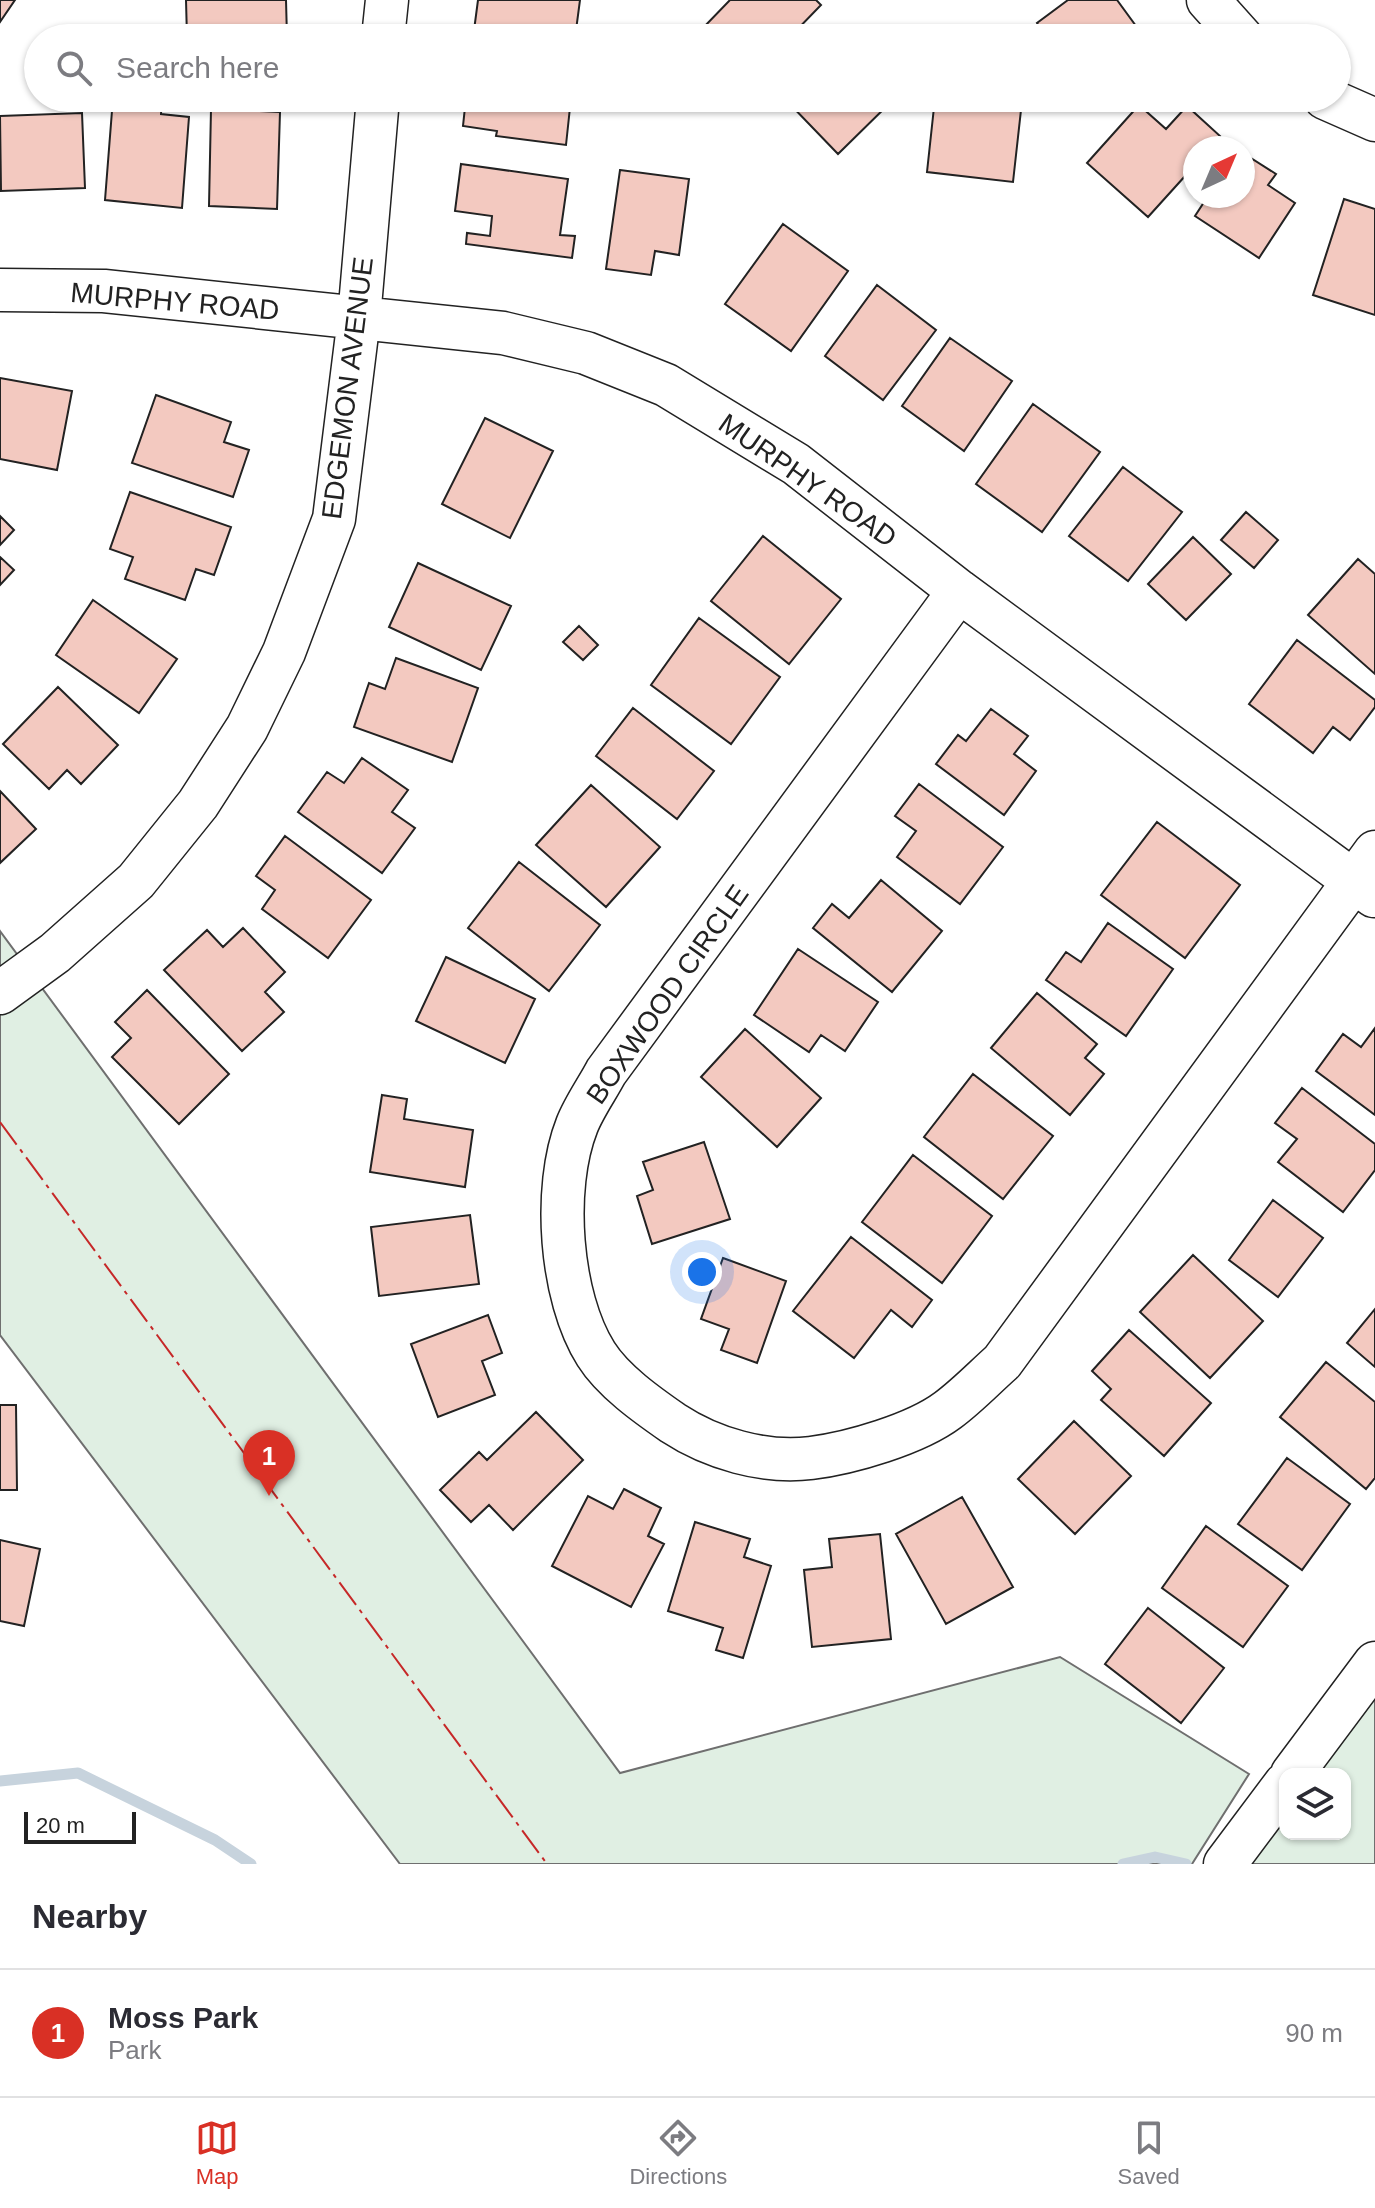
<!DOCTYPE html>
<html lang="en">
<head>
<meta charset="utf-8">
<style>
  body { margin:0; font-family:Helvetica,sans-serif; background:#f7f7f7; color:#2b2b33 }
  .controls { position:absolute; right:24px; bottom:24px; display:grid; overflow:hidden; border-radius:16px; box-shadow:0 2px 6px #0004 }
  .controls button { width:72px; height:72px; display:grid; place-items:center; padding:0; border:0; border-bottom:2px solid #e1e1e2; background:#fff; color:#2b2b33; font:40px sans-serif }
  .compass { position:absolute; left:1183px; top:136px; width:72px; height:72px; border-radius:50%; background:#fff; box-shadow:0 2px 6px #0004; rotate:44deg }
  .scale { position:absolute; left:24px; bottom:20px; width:112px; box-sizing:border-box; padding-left:8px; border:4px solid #222; border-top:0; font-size:22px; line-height:28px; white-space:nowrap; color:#222; -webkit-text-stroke:6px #fff; paint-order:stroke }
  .you { position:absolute; left:702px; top:1272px; width:28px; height:28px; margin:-20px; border:6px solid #fff; border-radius:50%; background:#1a73e8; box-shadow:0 0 0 12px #1a73e833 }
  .badge { display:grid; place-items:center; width:52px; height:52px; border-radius:50%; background:#d93025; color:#fff; font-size:26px; font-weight:700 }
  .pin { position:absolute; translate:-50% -66px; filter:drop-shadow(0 2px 4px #0008) }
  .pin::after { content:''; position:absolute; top:42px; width:28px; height:24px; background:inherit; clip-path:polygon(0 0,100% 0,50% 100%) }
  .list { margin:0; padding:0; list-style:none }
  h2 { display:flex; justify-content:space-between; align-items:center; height:104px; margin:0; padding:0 32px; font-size:34px }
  h2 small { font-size:26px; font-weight:400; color:#7c7c81 }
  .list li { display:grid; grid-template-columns:52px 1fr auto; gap:24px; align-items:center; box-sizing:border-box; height:128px; padding:0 32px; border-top:2px solid #e1e1e2 }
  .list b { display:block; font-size:30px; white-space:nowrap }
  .list p { margin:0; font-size:26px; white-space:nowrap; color:#7c7c81 }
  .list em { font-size:26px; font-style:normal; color:#7c7c81 }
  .icon { flex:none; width:44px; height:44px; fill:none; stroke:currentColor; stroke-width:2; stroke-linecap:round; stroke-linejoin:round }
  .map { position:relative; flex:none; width:1375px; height:1864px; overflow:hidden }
  .search { position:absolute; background:#fff; box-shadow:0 2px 6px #0004; left:24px; right:24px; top:24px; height:88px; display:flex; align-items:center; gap:20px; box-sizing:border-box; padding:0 28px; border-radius:44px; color:#7c7c81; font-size:30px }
  .sheet { height:232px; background:#fff }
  nav { display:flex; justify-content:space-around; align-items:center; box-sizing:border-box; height:112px; border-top:2px solid #e1e1e2; background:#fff; font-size:22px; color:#7c7c81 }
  nav a { display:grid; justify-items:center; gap:4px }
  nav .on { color:#d93025 }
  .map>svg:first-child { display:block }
  .green { fill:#e0efe3; stroke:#6f6f6f; stroke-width:2 }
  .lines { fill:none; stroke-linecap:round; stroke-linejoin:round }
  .stream { stroke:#c7d3dd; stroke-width:11 }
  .building { fill:#f3c9c0; stroke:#222; stroke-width:2 }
  .minor-casing { stroke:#222; stroke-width:45 }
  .minor { stroke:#fff; stroke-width:42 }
  .power { stroke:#c62828; stroke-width:2; stroke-dasharray:28 6 4 6; stroke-linecap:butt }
  .labels { text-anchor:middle; stroke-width:6; stroke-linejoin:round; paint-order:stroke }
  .street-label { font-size:28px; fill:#222; stroke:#fff }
</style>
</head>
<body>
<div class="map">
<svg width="1375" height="1864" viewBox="0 0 1375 1864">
  <rect width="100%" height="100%" fill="#fff"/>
  <path class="green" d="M0 931 620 1773 1060 1657 1249 1774 1192 1864H400L0 1335Z
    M1375 1695V1864H1249L1285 1815V1834H1345V1774H1316Z"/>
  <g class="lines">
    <path class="stream" d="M0 1781 78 1773 215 1840 251 1864
      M1123 1864 1155 1857 1186 1864"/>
  </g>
  <path class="building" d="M0 0H15L0 22Z
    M186 0H286L287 38H187Z
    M478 0H580L575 38H473Z
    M730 0H816L821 5 789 38H709L701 30Z
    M1117 0 1136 26 1119 38H1047L1037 23 1068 0Z
    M113 98 162 99 161 114 189 117 182 208 105 200Z
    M466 98H571L566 145 496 136 497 131 463 126Z
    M784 98H895L838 154Z
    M935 98 1022 101 1013 182 927 172Z
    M1139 105 1166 129 1187 106 1220 136 1210 148H1195V165L1148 217 1087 163Z
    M211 109 280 112 277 209 209 206Z
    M82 113 85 188 1 191 0 116Z
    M1243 153 1276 174 1268 185 1295 203 1259 258 1195 216 1208 196H1243Z
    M461 164 568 179 560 235 575 236 572 258 466 244 467 233 490 236 492 216 455 211Z
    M620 170 689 179 679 255 655 251 651 275 606 269Z
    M1344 199 1375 209V315L1313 295Z
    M783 224 848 271 791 351 725 304Z
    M877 285 936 330 883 400 825 356Z
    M950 338 1012 381 964 451 902 406Z
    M0 378 72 391 57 470 0 459Z
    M156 395 231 422 224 442 249 450 233 497 132 463Z
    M1033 404 1100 452 1042 532 976 484Z
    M485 418 553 451 510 538 442 504Z
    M1123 467 1182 512 1128 581 1069 536Z
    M130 492 231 527 214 575 196 569 185 600 125 579 133 557 110 549Z
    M1246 512 1278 540 1254 568 1221 540Z
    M0 516 14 530 0 545Z
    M763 536 841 599 789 664 711 601Z
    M1193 537 1231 574 1186 620 1148 584Z
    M0 557 14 570 0 585Z
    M1358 559 1375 574V674L1308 615Z
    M418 563 511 606 481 670 389 627Z
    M93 600 177 659 139 713 56 655Z
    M699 618 780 677 731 744 651 685Z
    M579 626 598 645 583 660 563 642Z
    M1297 640 1375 700V707L1350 740 1333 727 1313 753 1249 704Z
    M396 658 478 688 452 762 354 727 369 683 385 689Z
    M58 687 118 745 81 784 67 770 49 789 3 744Z
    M633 708 714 771 677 819 596 756Z
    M991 709 1028 736 1014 754 1036 771 1004 815 936 764 958 735 966 741Z
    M362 758 408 790 392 812 415 828 382 873 298 812 327 772 344 783Z
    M919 784 1003 847 960 904 897 857 916 831 895 816Z
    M591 785 660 847 606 907 536 845Z
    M0 791 36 829 0 863Z
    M1157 822 1240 885 1185 958 1101 895Z
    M285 836 371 900 328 958 262 909 275 890 256 876Z
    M519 862 600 925 549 991 468 928Z
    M881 880 942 931 892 992 813 928 832 904 849 918Z
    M1108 923 1173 969 1126 1036 1046 980 1066 952 1081 962Z
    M243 928 285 972 265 992 284 1012 242 1051 164 970 207 930 223 947Z
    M798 949 878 1002 845 1051 821 1035 809 1052 754 1015Z
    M446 957 535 999 505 1063 416 1021Z
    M147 990 229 1074 179 1124 112 1057 131 1038 115 1022Z
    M1037 993 1097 1044 1085 1058 1104 1074 1070 1115 991 1048Z
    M1375 1028V1115L1316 1071 1343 1034 1361 1047Z
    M745 1029 821 1098 777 1147 701 1077Z
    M973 1074 1053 1136 1003 1199 924 1137Z
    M1302 1088 1375 1144V1170L1343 1212 1278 1162 1297 1139 1275 1123Z
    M382 1095 407 1099 404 1119 473 1130 465 1187 370 1172Z
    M704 1142 730 1219 652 1244 637 1196 653 1190 643 1162Z
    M913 1155 992 1216 942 1283 862 1222Z
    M1273 1200 1323 1238 1278 1297 1229 1260Z
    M470 1215 479 1284 379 1296 371 1227Z
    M851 1237 932 1300 912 1327 891 1310 854 1358 793 1311Z
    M1193 1255 1263 1321 1210 1378 1140 1312Z
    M723 1258 786 1281 757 1363 721 1350 729 1329 701 1319Z
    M1375 1309V1367L1347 1343Z
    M488 1315 502 1353 482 1361 495 1395 438 1417 411 1344Z
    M1129 1330 1211 1403 1164 1456 1101 1400 1111 1389 1092 1371Z
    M1326 1362 1375 1402V1478L1366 1489 1280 1417Z
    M0 1405H16L17 1490H0Z
    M536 1412 583 1460 513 1530 489 1505 471 1522 440 1490 479 1452 487 1460Z
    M1074 1421 1131 1476 1075 1534 1018 1479Z
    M1287 1458 1350 1504 1302 1570 1238 1524Z
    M624 1489 661 1508 648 1536 664 1544 631 1607 552 1566 588 1496 613 1509Z
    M962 1497 1013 1587 946 1624 896 1534Z
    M695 1522 750 1539 744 1557 771 1566 743 1658 716 1650 723 1628 668 1611Z
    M1206 1526 1288 1586 1243 1647 1162 1588Z
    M880 1534 891 1639 812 1647 804 1570 832 1567 829 1539Z
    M0 1540 40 1549 24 1626 0 1621Z
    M1148 1608 1224 1668 1181 1723 1105 1664Z"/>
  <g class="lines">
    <defs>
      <path id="minor" d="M1208 0 1242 38
        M383 38 387 0
        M1325 98 1375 120
        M0 290 104 291 503 333 586 353 666 385 796 464 959 591 1374 896
        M959 591 606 1072C597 1089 584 1107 577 1125 552 1188 560 1297 596 1354 613 1381 647 1405 673 1423 711 1448 764 1464 811 1458 851 1453 916 1434 948 1410 967 1396 984 1378 1002 1362L1375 852
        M0 993 55 953 136 881 198 804 247 728 284 652 334 519 359 318 378 98
        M1292 1774 1375 1663
        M1225 1864 1285 1784"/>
    </defs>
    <use href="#minor" class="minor-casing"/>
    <use href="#minor" class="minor"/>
    <path class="power" d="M0 1122 547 1864"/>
  </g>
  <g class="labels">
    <g class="street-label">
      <text transform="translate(175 301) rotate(5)" y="10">MURPHY ROAD</text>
      <text transform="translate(347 388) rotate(-83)" y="10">EDGEMON AVENUE</text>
      <text transform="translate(808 480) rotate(35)" y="10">MURPHY ROAD</text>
      <text transform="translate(667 994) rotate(-55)" y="10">BOXWOOD CIRCLE</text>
    </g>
  </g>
</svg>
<div class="controls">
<button><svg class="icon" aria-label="layers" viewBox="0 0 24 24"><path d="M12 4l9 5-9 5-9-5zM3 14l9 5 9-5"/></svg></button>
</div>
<svg class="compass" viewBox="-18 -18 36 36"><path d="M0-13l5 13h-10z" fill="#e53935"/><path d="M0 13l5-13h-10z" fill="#7c7c81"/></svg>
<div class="scale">20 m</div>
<div class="you"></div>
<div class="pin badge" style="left:269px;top:1496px">1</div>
<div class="search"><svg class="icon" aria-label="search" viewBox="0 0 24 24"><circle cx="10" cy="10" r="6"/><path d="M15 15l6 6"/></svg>Search here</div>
</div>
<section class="sheet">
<h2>Nearby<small></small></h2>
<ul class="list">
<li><span class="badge">1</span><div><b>Moss Park</b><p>Park</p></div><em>90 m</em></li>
</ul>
</section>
<nav>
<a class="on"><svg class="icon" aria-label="map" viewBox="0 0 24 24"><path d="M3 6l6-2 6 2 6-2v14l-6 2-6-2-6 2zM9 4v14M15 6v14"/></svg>Map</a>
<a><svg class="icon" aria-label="directions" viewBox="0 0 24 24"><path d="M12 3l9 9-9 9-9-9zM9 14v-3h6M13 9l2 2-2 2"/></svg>Directions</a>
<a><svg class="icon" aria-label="saved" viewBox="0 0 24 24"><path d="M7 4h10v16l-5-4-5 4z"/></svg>Saved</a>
</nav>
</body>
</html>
